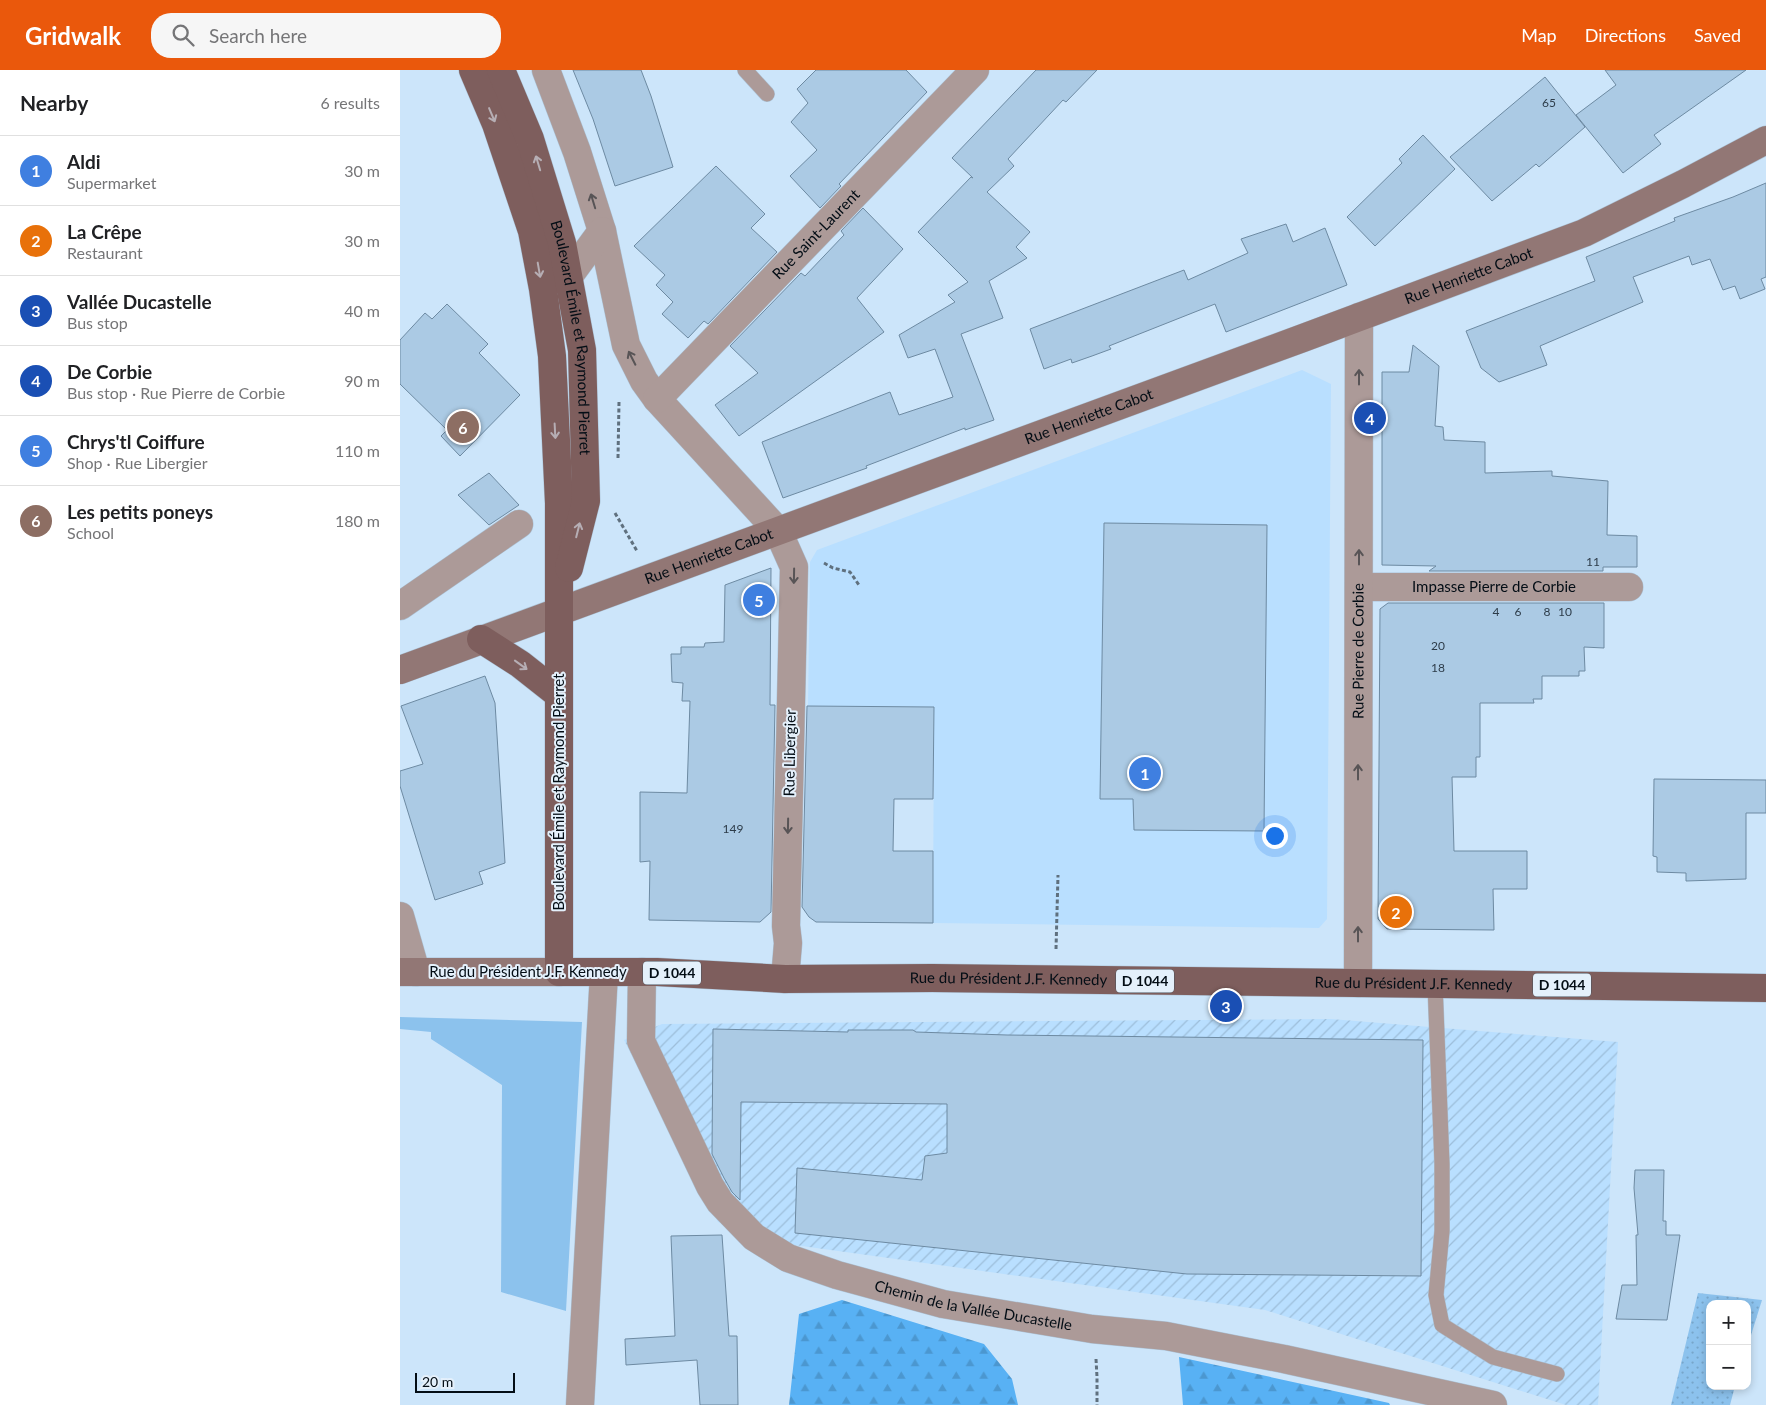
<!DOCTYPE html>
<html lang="en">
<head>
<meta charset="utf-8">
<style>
  body { margin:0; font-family:Lato,sans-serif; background:#f6f6f6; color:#202124 }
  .controls { position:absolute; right:15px; bottom:15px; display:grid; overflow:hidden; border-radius:10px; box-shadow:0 2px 8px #0003 }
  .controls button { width:45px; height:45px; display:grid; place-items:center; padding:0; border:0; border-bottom:1px solid #e0e0e0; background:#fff; color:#202124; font:25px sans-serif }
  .scale { position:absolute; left:15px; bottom:12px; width:100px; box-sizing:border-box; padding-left:5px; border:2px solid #030d15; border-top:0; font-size:14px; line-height:18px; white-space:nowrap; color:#030d15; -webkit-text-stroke:4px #e4f0fb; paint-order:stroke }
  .you { position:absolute; left:874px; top:765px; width:18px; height:18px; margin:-12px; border:4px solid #fff; border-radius:50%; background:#1a73e8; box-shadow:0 0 0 8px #1a73e833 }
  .badge { display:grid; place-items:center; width:32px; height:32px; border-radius:50%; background:#ea580c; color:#fff; font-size:16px; font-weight:700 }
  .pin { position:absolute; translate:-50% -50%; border:2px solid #fff; box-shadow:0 1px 5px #0006 }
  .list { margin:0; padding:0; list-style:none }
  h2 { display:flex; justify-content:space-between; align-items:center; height:65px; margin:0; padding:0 20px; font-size:21px }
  h2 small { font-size:16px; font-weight:400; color:#757577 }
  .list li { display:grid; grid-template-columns:32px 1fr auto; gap:15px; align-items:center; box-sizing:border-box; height:70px; padding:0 20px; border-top:1px solid #e0e0e0 }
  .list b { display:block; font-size:19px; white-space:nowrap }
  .list p { margin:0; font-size:16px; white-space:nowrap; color:#757577 }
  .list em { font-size:16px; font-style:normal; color:#757577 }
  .icon { flex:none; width:28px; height:28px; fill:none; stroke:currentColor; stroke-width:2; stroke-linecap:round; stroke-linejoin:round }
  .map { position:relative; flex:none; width:1366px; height:1335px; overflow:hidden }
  header { display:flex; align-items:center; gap:30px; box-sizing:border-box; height:70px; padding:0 25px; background:#ea580c; color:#fff }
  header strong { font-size:24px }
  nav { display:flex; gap:28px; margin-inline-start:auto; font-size:18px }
  .search { width:350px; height:45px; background:#f6f6f6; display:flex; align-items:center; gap:12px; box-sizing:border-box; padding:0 18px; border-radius:20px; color:#757577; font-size:19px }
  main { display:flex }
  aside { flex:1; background:#fff }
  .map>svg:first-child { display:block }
  .built { fill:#b9dfff }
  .industrial { fill:url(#industrial-furrows) }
  .forest { fill:url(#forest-firs) }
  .park { fill:#8cc2ed }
  .garden { fill:url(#garden-dots) }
  .building { fill:#abcae4; stroke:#6d8aa2 }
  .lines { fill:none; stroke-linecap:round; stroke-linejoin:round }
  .lane-casing { stroke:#acc2d5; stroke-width:16 }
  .street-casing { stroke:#acc2d5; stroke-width:29 }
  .secondary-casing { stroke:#acc2d5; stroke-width:29 }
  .primary-casing { stroke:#acc2d5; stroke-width:29 }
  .path { stroke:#5f707e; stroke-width:3; stroke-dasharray:4 2.5; stroke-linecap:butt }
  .lane { stroke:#ac9a98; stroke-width:15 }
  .street { stroke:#ac9a98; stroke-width:28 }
  .secondary { stroke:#927775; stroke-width:28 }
  .primary { stroke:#7e5e5d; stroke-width:28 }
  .oneway { stroke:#b6aeb4 }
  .oneway2 { stroke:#585456 }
  .labels { text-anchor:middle; stroke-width:4; stroke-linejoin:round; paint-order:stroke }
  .number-label { font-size:12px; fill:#2d3c49 }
  .shield { fill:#e4f0fb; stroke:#46515a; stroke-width:1 }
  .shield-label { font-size:14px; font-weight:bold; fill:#030d15 }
  .street-label { font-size:15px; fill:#030d15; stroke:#e4f0fb }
</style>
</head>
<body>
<header>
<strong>Gridwalk</strong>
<div class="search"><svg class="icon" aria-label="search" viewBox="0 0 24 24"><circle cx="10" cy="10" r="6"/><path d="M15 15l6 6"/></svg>Search here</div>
<nav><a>Map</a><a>Directions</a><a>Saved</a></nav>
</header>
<main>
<aside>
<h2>Nearby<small>6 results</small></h2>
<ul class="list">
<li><span class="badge" style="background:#3f7fe0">1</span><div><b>Aldi</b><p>Supermarket</p></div><em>30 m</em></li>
<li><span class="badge" style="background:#e8710a">2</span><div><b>La Crêpe</b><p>Restaurant</p></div><em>30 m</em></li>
<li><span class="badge" style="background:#1a4fb4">3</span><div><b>Vallée Ducastelle</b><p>Bus stop</p></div><em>40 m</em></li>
<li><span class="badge" style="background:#1a4fb4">4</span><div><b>De Corbie</b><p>Bus stop · Rue Pierre de Corbie</p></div><em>90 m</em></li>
<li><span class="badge" style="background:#3f7fe0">5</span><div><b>Chrys'tl Coiffure</b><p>Shop · Rue Libergier</p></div><em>110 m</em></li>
<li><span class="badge" style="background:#8d6e63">6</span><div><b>Les petits poneys</b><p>School</p></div><em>180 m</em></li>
</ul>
</aside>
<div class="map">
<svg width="1366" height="1335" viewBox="0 0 1366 1335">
  <defs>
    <pattern id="industrial-furrows" width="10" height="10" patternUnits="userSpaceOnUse" patternTransform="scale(1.25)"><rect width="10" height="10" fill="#b9dfff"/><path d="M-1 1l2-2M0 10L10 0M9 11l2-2" fill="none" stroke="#9dbeda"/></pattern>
    <pattern id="forest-firs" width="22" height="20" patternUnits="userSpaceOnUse" patternTransform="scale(1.25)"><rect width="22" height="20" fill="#58b1f4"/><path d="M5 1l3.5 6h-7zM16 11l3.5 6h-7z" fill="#4b97d0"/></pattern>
    <pattern id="garden-dots" width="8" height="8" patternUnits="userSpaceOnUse" patternTransform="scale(1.25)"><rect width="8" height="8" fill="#8cc2ed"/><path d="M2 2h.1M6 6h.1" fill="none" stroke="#77a6ca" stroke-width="1.8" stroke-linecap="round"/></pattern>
  </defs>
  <rect width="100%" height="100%" fill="#cce5fa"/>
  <path class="built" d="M902 300 931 314 927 849 919 858 533 853 534 637 408 636 410 492 417 480Z"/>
  <path class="industrial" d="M931 949 1218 972 1198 1335H1166L865 1240 380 1173 318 1152 224 970 262 954Z"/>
  <path class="forest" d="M442 1230 584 1274 612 1309 618 1335H389L399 1244Z
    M779 1287 989 1333 990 1335H783Z"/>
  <path class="park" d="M0 947 182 952 166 1241 101 1222 102 1015 31 969V962L0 959Z"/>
  <path class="garden" d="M1298 1223 1362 1230 1347 1278V1234H1310V1316H1335L1330 1335H1271Z"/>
  <path class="building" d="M173 0H241L251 26 273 97 215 116 193 49Z
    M416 0H506L527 22 439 114 441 116 420 138 390 106 417 80 391 52 408 33 397 19Z
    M636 0H697L666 32 663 30 608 89 614 96 587 122 630 162 616 177 627 188 589 211 603 248 561 264 594 350 565 360V358L466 396 467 398 383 428 362 372 490 322 499 345 553 327 535 279 508 288 499 265 555 232 548 225 568 212 518 162 571 107 573 108 552 88Z
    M1205 0H1346L1254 65 1261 74 1223 103 1176 45 1216 15Z
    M1145 7 1185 57 1139 97 1136 94 1092 131 1050 87Z
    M1023 65 1055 99 975 176 947 147 1002 93 999 89Z
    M316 96 365 144 351 158 377 182 308 254 304 251 288 268 262 244 273 232 256 215 265 205 234 176Z
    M1366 113V207L1361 209 1365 219 1340 229 1335 216 1323 220 1310 189 1292 195 1289 186 1233 207 1243 232 1140 276 1147 295 1099 312 1081 298 1066 261 1195 211 1186 187 1275 151 1274 148 1333 127Z
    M463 138 503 179 457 228 484 262 339 366 315 335 358 303 330 276 401 203 405 206 444 165 441 161Z
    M886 154 893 172 925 158 947 215 826 262 815 234 709 276 711 279 692 286 672 293 671 289 644 299 630 259 784 200 788 210 848 183 841 169Z
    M47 234 88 274 79 283 120 325 60 386 41 366 47 360 0 314V270L25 243 32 249Z
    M1013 275 1039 296 1035 356 1043 357 1044 370 1085 372V403L1152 401V406L1208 411 1207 465 1237 466V497H1203V501H1029L1036 496 982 495V302H1009Z
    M89 403 119 435 89 455 58 425Z
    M704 453 867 455 864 761 734 760 733 729H700Z
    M371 498 370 635H375L371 842 360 852 249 850 250 791 240 792V722L287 723 290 631H282L283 613 272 612 271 584H281V577H304L305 573 324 572 325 515Z
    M988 533H1204V578L1184 577 1185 601H1179V606H1142V629H1133L1134 633H1080V687H1076V707H1052L1054 781H1127V819H1093L1094 860 987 859 978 849 980 539Z
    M85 606 95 633 105 793 79 802 83 814 35 830 0 716V701L23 694 1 636Z
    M407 636 534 637 533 729H494L493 781H533V853L416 852 409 847 402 837Z
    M1254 709 1366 710V743H1346V809L1286 811V803L1257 802V787L1253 786Z
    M313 959 448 962V960H513L516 962 607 965 1023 970 1021 1206 787 1204 395 1163 397 1098 522 1110 525 1086 547 1083V1034L341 1032 340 1130 332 1122 324 1108 312 1084Z
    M1235 1100H1264L1263 1151H1266V1165H1280L1267 1250 1216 1249 1222 1215H1237L1236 1165H1238L1234 1118Z
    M322 1165 329 1266H337L338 1335H300L297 1290 226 1295 225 1269 275 1266 271 1166Z"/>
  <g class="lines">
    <defs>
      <path id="lane" d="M345 0 367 24
        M1035 914 1042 1094V1161L1036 1225 1042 1255 1093 1287 1157 1304"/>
      <g id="street">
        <path d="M146 0 177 82 202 161 226 275 244 311 257 329 378 461 394 497 386 856 388 873 385 909"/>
        <path d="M169 206 202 161"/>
        <path id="s1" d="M257 329 575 0"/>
        <path id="s2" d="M959 517H1229"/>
        <path d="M0 536 119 454"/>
        <path d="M0 846 16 902"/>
        <path id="s3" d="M242 902 241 971 310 1116 320 1132 354 1167 388 1188 437 1205 543 1234 692 1259 766 1266 884 1289 1093 1335"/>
        <path id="s4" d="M958 913 959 247"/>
        <path d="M180 1335 204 903"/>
      </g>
      <g id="secondary">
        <path id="s5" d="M0 600 903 268 1184 163 1283 114 1366 70"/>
        <path d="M0 902H159"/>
      </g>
      <g id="primary">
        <path id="s6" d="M73 0 96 54 132 161 143 219 152 286 159 433V902H257L385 909 532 908 1366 918"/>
        <path id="s7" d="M101 0 130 69 162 173 182 280 186 431 169 498"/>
        <path d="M81 569 120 594 158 624"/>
      </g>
    </defs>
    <use href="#lane" class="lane-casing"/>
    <use href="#street" class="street-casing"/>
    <use href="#secondary" class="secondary-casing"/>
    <use href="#primary" class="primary-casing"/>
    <path class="path" d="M218 388 219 332
      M215 443 237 481
      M424 493 433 498 450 502 459 515
      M656 879 658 805
      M696 1289 697 1307V1335"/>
    <use href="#lane" class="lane"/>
    <use href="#street" class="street"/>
    <use href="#secondary" class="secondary"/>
    <use href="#primary" class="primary"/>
  </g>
  <defs><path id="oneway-shaft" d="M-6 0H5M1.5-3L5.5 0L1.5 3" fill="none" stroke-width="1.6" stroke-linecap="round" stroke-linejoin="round" transform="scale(1.25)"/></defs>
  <g class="oneway">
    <use href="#oneway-shaft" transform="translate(92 45) rotate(67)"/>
    <use href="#oneway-shaft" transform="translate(138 93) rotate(-107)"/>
    <use href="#oneway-shaft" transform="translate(139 200) rotate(80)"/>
    <use href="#oneway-shaft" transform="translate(155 361) rotate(87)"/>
    <use href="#oneway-shaft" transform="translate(178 460) rotate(-76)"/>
    <use href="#oneway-shaft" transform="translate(121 595) rotate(36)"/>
  </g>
  <g class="oneway2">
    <use href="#oneway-shaft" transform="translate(193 131) rotate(-107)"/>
    <use href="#oneway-shaft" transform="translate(232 288) rotate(-117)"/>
    <use href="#oneway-shaft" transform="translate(959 307) rotate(-90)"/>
    <use href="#oneway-shaft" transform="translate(959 487) rotate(-90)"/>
    <use href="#oneway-shaft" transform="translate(394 506) rotate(91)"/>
    <use href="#oneway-shaft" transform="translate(958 702) rotate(-90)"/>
    <use href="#oneway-shaft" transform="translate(388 756) rotate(91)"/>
    <use href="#oneway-shaft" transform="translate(958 864) rotate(-90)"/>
  </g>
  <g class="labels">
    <g class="number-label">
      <text x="1149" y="37">65</text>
      <text x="1193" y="496">11</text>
      <text x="1096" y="546">4</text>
      <text x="1118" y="546">6</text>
      <text x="1147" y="546">8</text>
      <text x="1165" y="546">10</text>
      <text x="1038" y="580">20</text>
      <text x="1038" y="602">18</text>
      <text x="333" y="763">149</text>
    </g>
    <g class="shield">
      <rect x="243" y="891.5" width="58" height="23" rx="4"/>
      <rect x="716" y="899.5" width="58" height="23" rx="4"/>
      <rect x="1133" y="903.5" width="58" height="23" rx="4"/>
    </g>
    <g class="shield-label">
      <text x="272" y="908">D 1044</text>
      <text x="745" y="916">D 1044</text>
      <text x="1162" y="920">D 1044</text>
    </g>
    <g class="street-label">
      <text dy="5" stroke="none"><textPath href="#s1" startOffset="229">Rue Saint-Laurent</textPath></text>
      <text dy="5" stroke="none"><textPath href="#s5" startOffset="1139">Rue Henriette Cabot</textPath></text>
      <text dy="5" stroke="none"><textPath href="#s7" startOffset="279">Boulevard Émile et Raymond Pierret</textPath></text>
      <text dy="5" stroke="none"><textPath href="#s5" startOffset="734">Rue Henriette Cabot</textPath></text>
      <text dy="5" stroke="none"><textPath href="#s5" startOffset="329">Rue Henriette Cabot</textPath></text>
      <text dy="5" stroke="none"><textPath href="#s2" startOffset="135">Impasse Pierre de Corbie</textPath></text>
      <text dy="5" stroke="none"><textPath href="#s4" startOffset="332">Rue Pierre de Corbie</textPath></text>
      <text transform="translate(390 683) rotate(-89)" y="5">Rue Libergier</text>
      <text transform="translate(159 722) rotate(-90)" y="5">Boulevard Émile et Raymond Pierret</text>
      <text x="128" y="907">Rue du Président J.F. Kennedy</text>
      <text dy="5" stroke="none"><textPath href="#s6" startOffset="1364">Rue du Président J.F. Kennedy</textPath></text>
      <text dy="5" stroke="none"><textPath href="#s6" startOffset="1769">Rue du Président J.F. Kennedy</textPath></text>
      <text dy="5" stroke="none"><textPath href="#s3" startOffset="529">Chemin de la Vallée Ducastelle</textPath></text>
    </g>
  </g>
</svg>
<div class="controls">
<button>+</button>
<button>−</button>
</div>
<div class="scale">20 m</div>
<div class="you"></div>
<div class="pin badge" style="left:745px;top:703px;background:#3f7fe0">1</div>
<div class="pin badge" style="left:996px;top:842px;background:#e8710a">2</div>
<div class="pin badge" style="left:826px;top:936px;background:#1a4fb4">3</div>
<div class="pin badge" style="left:970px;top:348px;background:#1a4fb4">4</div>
<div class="pin badge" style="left:359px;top:530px;background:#3f7fe0">5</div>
<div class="pin badge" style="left:63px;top:357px;background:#8d6e63">6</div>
</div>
</main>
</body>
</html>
